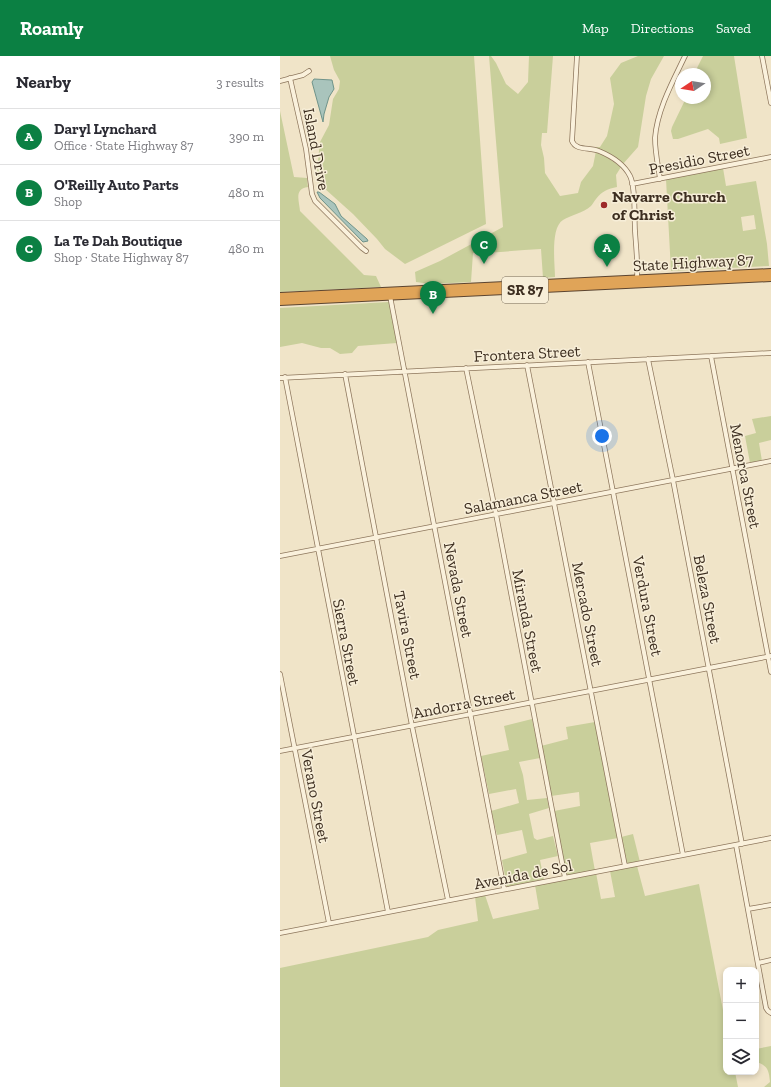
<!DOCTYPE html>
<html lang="en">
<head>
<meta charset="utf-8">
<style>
  body { margin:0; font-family:"Zilla Slab",serif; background:#f7f7f7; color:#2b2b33 }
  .controls { position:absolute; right:12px; bottom:12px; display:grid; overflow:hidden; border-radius:8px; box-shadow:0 2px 6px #0003 }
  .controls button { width:36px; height:36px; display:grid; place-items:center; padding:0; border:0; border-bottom:1px solid #e1e1e2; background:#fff; color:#2b2b33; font:20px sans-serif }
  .compass { position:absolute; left:395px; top:12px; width:36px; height:36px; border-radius:50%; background:#fff; box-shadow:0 2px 6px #0003; rotate:258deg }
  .you { position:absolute; left:322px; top:380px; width:14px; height:14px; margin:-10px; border:3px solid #fff; border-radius:50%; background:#1a73e8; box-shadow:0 0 0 6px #1a73e833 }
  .badge { display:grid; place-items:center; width:26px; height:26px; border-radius:50%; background:#0b8043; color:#fff; font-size:13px; font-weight:700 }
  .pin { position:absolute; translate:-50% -33px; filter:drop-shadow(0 1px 2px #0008) }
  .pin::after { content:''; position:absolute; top:21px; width:14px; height:12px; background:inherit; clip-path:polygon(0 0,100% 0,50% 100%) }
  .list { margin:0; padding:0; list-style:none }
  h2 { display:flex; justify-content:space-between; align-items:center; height:52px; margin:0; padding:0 16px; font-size:17px }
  h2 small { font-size:13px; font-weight:400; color:#7c7c81 }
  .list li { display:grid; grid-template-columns:26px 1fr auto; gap:12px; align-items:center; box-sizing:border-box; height:56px; padding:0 16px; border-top:1px solid #e1e1e2 }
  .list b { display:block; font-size:15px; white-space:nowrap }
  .list p { margin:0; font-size:13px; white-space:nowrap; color:#7c7c81 }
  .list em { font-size:13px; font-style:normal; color:#7c7c81 }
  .icon { flex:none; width:22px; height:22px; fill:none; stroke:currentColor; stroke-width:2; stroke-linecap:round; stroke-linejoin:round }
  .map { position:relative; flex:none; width:491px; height:1031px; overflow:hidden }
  header { display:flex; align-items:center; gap:24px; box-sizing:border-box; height:56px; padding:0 20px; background:#0b8043; color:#fff }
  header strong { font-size:19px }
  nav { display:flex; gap:22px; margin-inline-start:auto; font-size:14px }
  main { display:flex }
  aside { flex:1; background:#fff }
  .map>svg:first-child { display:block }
  .green { fill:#c9cf9b; fill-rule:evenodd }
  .water { fill:#a9c4bc; stroke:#6f938a }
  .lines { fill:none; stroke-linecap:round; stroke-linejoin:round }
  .minor-casing { stroke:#8d765c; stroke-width:5.5 }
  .highway-casing { stroke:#5b4430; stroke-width:8 }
  .minor { stroke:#faf1dc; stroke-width:4 }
  .highway { stroke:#e0a458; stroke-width:6 }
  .poi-dot { fill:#9e2a2b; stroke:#f7eed8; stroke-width:1.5 }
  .labels { text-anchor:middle; stroke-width:3; stroke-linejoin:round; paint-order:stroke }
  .shield { fill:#f7eed8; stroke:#756857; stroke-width:1 }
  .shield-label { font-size:15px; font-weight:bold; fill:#3d2e20 }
  .street-label { font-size:16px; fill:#3d2e20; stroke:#f7eed8 }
  .poi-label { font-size:16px; font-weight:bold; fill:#3d2e20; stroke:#f7eed8; text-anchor:start }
</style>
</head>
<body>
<header>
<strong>Roamly</strong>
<nav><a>Map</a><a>Directions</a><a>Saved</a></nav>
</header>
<main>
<aside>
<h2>Nearby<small>3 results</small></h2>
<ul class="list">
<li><span class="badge">A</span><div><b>Daryl Lynchard</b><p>Office · State Highway 87</p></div><em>390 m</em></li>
<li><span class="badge">B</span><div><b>O'Reilly Auto Parts</b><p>Shop</p></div><em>480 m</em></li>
<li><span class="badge">C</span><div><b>La Te Dah Boutique</b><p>Shop · State Highway 87</p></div><em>480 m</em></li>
</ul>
</aside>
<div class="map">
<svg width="491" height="1031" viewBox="0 0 491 1031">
  <rect width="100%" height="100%" fill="#f0e4c8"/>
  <path class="green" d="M50 0H194L206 168 125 208 105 193 97 183 73 158 44 132H39L37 114 40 86 49 69 53 43 59 33 60 25 54 14Z
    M209 0H211L216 7 226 28 238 38 248 26 249 0H273L267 77H262L261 89 264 102 265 117 280 140 298 137 301 126 313 110 316 95 324 99 341 111 336 119 337 131C328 133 322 135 316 143 314 145 313 148 311 150 303 157 291 159 283 164 270 172 275 208 275 221L263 222 261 193C238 194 216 197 193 197L191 226 151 228 136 226 135 216 160 205 223 171Z
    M358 0H384L371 23 366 40 358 91 343 108 316 92 317 91H320L327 80 334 48 330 22 341 7Z
    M423 0H454L467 82 440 88 439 82 428 73 398 83H393L391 75 392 71 406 42H425V18H414Z
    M0 55 14 121 27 122 28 131C14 133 19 144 20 155L84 219 96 220 101 231 0 236Z
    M443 112 446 130 476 125 487 188 489 210 391 215 386 123ZM474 159 476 173 463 175 461 161Z
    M109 246 117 287 78 290 72 297 60 298 50 292H41L22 287 0 291V252Z
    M491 360V384L479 387 482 405 470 407 465 380 476 377 472 363Z
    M252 663 260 702 239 706 243 719 247 744 267 742 269 752 249 758 254 782 257 784 273 780 278 800 260 804 264 824 227 831 222 804 247 797 242 774 217 779 211 755 239 747 236 733 209 738 201 700 229 694 224 670Z
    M315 666 338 782 310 787 315 815 286 820 274 755 300 750 299 736 271 740 261 690 288 683 286 671Z
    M353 778 360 806 347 809 341 781Z
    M357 810 365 840 419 828 446 970V1016H455L458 1031H0V912L148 881 158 874 198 865 195 841 205 839 213 863 259 853 255 829 316 817 321 843 335 841 330 815Z
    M491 990V1031H484L490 1026C489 1015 488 1009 476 1006V993Z"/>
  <path class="water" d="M34 23 52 24 54 33 49 41 44 58 43 66 32 26Z
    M37 136H39L55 148 61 160 87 183 88 185 83 186 40 142Z"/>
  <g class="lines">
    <defs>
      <path id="minor" d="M297 0 292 85C296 95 310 91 319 95 331 100 344 108 350 120 356 132 354 161 355 175 356 191 358 207 357 222
        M482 0 491 47
        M10 22 26 93 32 138 35 145 82 192 86 195
        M0 25 23 19 29 15
        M380 123C378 109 375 96 375 82 377 54 393 25 405 0
        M352 128 491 101
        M110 240 224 833
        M431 300 491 616
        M368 303 393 424 462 788
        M308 306 403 799
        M247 309 345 810
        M186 312 216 458 285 822
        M65 318 132 670 168 844
        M5 321 108 856
        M0 322 491 297
        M0 500 491 405
        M0 618 49 867
        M0 695 491 600
        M456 789 486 952 488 955 491 957
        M468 853 491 849
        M0 877 491 782
        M478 907 491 904"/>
      <path id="highway" d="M0 240 491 216
        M0 246 491 222"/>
    </defs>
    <use href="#minor" class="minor-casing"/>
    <use href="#highway" class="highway-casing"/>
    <use href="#minor" class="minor"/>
    <use href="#highway" class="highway"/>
  </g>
  <circle class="poi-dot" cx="324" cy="149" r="4"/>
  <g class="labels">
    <rect class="shield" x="222" y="221" width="46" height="26" rx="3"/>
    <g class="shield-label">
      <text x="245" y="239">SR 87</text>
    </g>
    <g class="street-label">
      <text transform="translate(37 93) rotate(79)" y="6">Island Drive</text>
      <text transform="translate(419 103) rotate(-11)" y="6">Presidio Street</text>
      <text transform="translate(413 206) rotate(-3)" y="6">State Highway 87</text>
      <text transform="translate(247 297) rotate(-3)" y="6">Frontera Street</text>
      <text transform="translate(466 420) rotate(79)" y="6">Menorca Street</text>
      <text transform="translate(243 441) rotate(-11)" y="6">Salamanca Street</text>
      <text transform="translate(179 534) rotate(79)" y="6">Nevada Street</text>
      <text transform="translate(428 543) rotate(79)" y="6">Beleza Street</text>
      <text transform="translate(368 550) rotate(79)" y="6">Verdura Street</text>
      <text transform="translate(308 558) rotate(79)" y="6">Mercado Street</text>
      <text transform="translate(248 565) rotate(79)" y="6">Miranda Street</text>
      <text transform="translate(128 579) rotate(79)" y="6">Tavira Street</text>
      <text transform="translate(67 586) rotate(79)" y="6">Sierra Street</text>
      <text transform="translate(184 647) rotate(-11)" y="6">Andorra Street</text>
      <text transform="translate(36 740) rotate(79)" y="6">Verano Street</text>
      <text transform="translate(243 818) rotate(-11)" y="6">Avenida de Sol</text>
    </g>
    <g class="poi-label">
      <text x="332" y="146">Navarre Church<tspan x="332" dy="18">of Christ</tspan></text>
    </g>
  </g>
</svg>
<div class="controls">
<button>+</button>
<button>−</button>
<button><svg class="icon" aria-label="layers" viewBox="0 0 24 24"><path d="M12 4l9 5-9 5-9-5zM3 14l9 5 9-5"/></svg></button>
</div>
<svg class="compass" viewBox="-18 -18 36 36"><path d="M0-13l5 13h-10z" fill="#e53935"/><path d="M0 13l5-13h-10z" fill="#7c7c81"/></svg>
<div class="you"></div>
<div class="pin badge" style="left:327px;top:211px">A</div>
<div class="pin badge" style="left:153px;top:258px">B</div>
<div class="pin badge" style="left:204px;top:208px">C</div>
</div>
</main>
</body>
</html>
